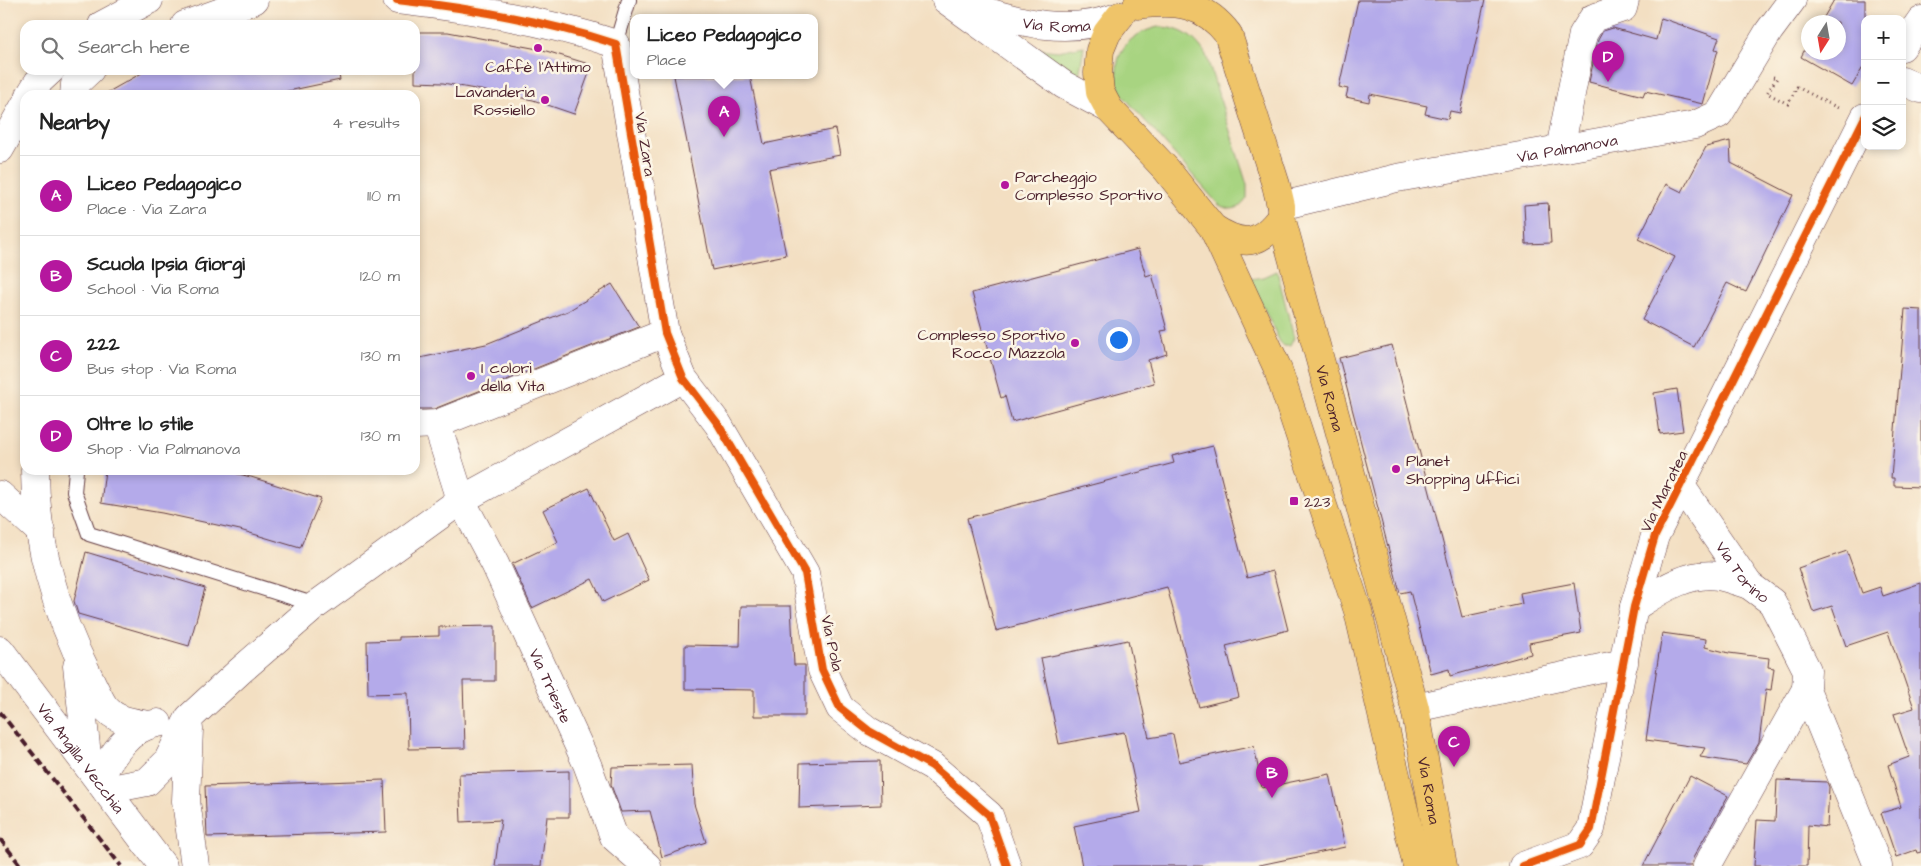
<!DOCTYPE html>
<html lang="en">
<head>
<meta charset="utf-8">
<style>
  body { margin:0; font-family:"Architects Daughter",sans-serif; background:#f2f2f2; color:#222 }
  .controls { position:absolute; right:15px; top:15px; display:grid; overflow:hidden; border-radius:10px; box-shadow:0 2px 8px #0003 }
  .controls button { width:45px; height:45px; display:grid; place-items:center; padding:0; border:0; border-bottom:1px solid #e0e0e0; background:#fff; color:#222; font:25px sans-serif }
  .compass { position:absolute; left:1801px; top:15px; width:45px; height:45px; border-radius:50%; background:#fff; box-shadow:0 2px 8px #0003; rotate:191deg }
  .you { position:absolute; left:1118px; top:339px; width:18px; height:18px; margin:-12px; border:4px solid #fff; border-radius:50%; background:#1a73e8; box-shadow:0 0 0 8px #1a73e833 }
  .badge { display:grid; place-items:center; width:32px; height:32px; border-radius:50%; background:#b5179e; color:#fff; font-size:16px; font-weight:700 }
  .pin { position:absolute; translate:-50% -41px; filter:drop-shadow(0 1px 2px #0008) }
  .pin::after { content:''; position:absolute; top:26px; width:18px; height:15px; background:inherit; clip-path:polygon(0 0,100% 0,50% 100%) }
  .popup { position:absolute; left:630px; top:14px; width:188px; height:65px; box-sizing:border-box; display:grid; place-content:center; border-radius:10px; background:#fff; filter:drop-shadow(0 1px 4px #0005); font-size:16px; white-space:nowrap; color:#767676 }
  .popup b { font-size:19px; color:#222 }
  .popup::after { content:''; position:absolute; left:50%; top:100%; margin-left:-10px; border:10px solid transparent; border-top-color:#fff }
  .list { margin:0; padding:0; list-style:none }
  h2 { display:flex; justify-content:space-between; align-items:center; height:65px; margin:0; padding:0 20px; font-size:21px }
  h2 small { font-size:16px; font-weight:400; color:#767676 }
  .list li { display:grid; grid-template-columns:32px 1fr auto; gap:15px; align-items:center; box-sizing:border-box; height:80px; padding:0 20px; border-top:1px solid #e0e0e0 }
  .list b { display:block; font-size:19px; white-space:nowrap }
  .list p { margin:0; font-size:16px; white-space:nowrap; color:#767676 }
  .list em { font-size:16px; font-style:normal; color:#767676 }
  .icon { flex:none; width:28px; height:28px; fill:none; stroke:currentColor; stroke-width:2; stroke-linecap:round; stroke-linejoin:round }
  .map { position:relative; flex:none; width:1921px; height:866px; overflow:hidden }
  .search { position:absolute; background:#fff; box-shadow:0 2px 8px #0003; left:20px; top:20px; width:400px; height:55px; display:flex; align-items:center; gap:12px; box-sizing:border-box; padding:0 18px; border-radius:15px; color:#767676; font-size:19px }
  .panel { position:absolute; background:#fff; box-shadow:0 2px 8px #0003; left:20px; top:90px; width:400px; height:385px; border-radius:15px }
  .map>svg:first-child { display:block }
  .green { fill:#a8d481; stroke:#797a56 }
  .building { fill:#b4aaea }
  .lines { fill:none; stroke-linecap:round; stroke-linejoin:round }
  .service-casing { stroke:#633c42; stroke-width:16 }
  .minor-casing { stroke:#633c42; stroke-width:29 }
  .tertiary-casing { stroke:#633c42; stroke-width:29 }
  .primary-casing { stroke:#633c42; stroke-width:29 }
  .path { stroke:#633c42; stroke-width:3; stroke-dasharray:1 4; stroke-linecap:butt }
  .service { stroke:#fff; stroke-width:14 }
  .minor { stroke:#fff; stroke-width:28 }
  .tertiary { stroke:#fff; stroke-width:28 }
  .primary { stroke:#efc469; stroke-width:28 }
  .rail { stroke:#4a1f2b; stroke-width:4; stroke-dasharray:8 4; stroke-linecap:butt }
  .cycleway-casing { stroke:#fcf5e5; stroke-width:11 }
  .cycleway { stroke:#e8590c; stroke-width:8 }
  .poi-dot { fill:#b5179e; stroke:#fcf5e5; stroke-width:2 }
  .labels { text-anchor:middle; stroke-width:5; stroke-linejoin:round; paint-order:stroke }
  .street-label { font-size:16px; fill:#4a1f2b; stroke:#fcf5e5 }
  .poi-label { font-size:16px; fill:#4a1f2b; stroke:#fcf5e5; text-anchor:start }
</style>
</head>
<body>
<div class="map">
<svg width="1921" height="866" viewBox="0 0 1921 866">
  <rect width="100%" height="100%" fill="#fcf5e5"/>
  <filter id="ink" filterUnits="userSpaceOnUse"><feTurbulence type="fractalNoise" baseFrequency=".02" numOctaves="2"/><feDisplacementMap in="SourceGraphic" scale="10" xChannelSelector="R" yChannelSelector="G"/><feConvolveMatrix kernelMatrix="1 2 1 2 8 2 1 2 1" color-interpolation-filters="sRGB"/></filter>
  <filter id="wash" filterUnits="userSpaceOnUse"><feTurbulence type="fractalNoise" baseFrequency=".0096" numOctaves="4" result="noise"/><feDisplacementMap in="SourceGraphic" scale="20" xChannelSelector="R" yChannelSelector="G"/><feGaussianBlur stdDeviation="1.12" result="paint"/><feColorMatrix in="noise" values="0 0 0 0 0 0 0 0 0 0 0 0 0 0 0 0 0 1.4 0 .05"/><feComposite in="paint" operator="in"/></filter>
  <g filter="url(#wash)">
    <rect width="100%" height="100%" fill="#f3dfc2"/>
    <path class="green" d="M1158 27C1179 27 1195 36 1206 55L1247 185V198C1240 210 1230 212 1218 204L1120 92C1110 58 1124 35 1158 27Z
      M1084 46 1078 82 1030 48 1058 51Z
      M1277 271 1294 338 1290 346H1284L1280 342 1250 279 1264 277Z"/>
    <g id="blocks">
      <path class="building" d="M1358 0H1485L1460 113 1450 111 1448 119 1425 114 1427 106 1370 94 1369 102 1346 97 1348 89 1339 87Z
        M1834 0H1865V64L1852 86 1801 57 1808 43V52H1838V22H1821Z
        M1661 18 1719 38 1715 49 1718 50 1703 104 1645 91 1643 96 1589 82 1598 40 1603 31 1613 28 1656 40Z
        M415 32H448L543 50 592 65 574 114 533 100 443 83 415 82Z
        M147 70H338L340 80 269 95H103Z
        M674 76H750L764 144 835 129 840 155 769 169 786 255 712 270Z
        M1730 141 1731 163 1793 195 1746 292 1727 283 1694 347 1642 320 1675 257 1638 239 1666 184 1682 192 1706 147Z
        M1548 203 1551 243 1526 244 1524 205Z
        M1138 249 1146 276 1152 274 1167 330 1161 331 1167 354 1148 360 1154 383 1012 422 1005 396 1001 398 972 293Z
        M612 284 639 327 434 409H415V359L486 344 568 311Z
        M1905 309 1921 310V487L1894 486V478H1891Z
        M1392 345 1462 617 1522 604 1520 593 1574 583 1581 633 1529 643 1531 654 1450 676 1449 669 1431 674 1410 591 1400 593 1339 358Z
        M1677 389 1683 431 1660 434 1654 393Z
        M1213 446 1247 578 1273 571 1288 630 1226 646 1239 697 1199 707 1167 587 996 631 967 518 1174 463 1172 456Z
        M105 470H221L251 477 321 499 300 548 240 530 162 513 101 503Z
        M589 488 614 541 628 534 649 580 603 602 592 579 532 608 512 564 558 542 543 510Z
        M1847 551 1862 593 1880 587 1883 596 1921 583V852L1917 853 1916 850 1896 857 1881 813 1901 807 1888 765 1909 757 1894 714 1914 708 1888 632 1846 646 1832 606 1813 612 1798 568Z
        M86 552 205 588 189 646 78 614 74 601Z
        M741 606H791L794 665H805V716H754V690L685 689V645L740 646Z
        M495 626V681H463L465 748 409 749 408 693 368 694 367 641 399 640V637L439 636V627Z
        M1662 633 1706 639 1705 647 1729 653 1769 658 1768 667 1774 668 1771 690 1766 689 1759 742 1746 764 1700 757 1705 748 1646 740Z
        M1128 640 1149 738 1173 734 1179 762 1254 746 1262 788 1330 774 1345 847 1255 866H1082L1074 826 1141 812 1124 732 1059 744 1041 658Z
        M880 761 881 805 799 808 800 763Z
        M692 765 694 804 706 842 662 857 650 811 621 812 611 785 612 767Z
        M569 771V817H547L541 866H495L501 820 461 822 459 774Z
        M1690 776 1728 796 1693 858 1691 866H1643Z
        M384 780 386 832 207 837 205 786Z
        M1777 780 1827 782 1829 787 1827 827 1808 825 1807 866H1754L1757 820 1775 821Z"/>
    </g>
  </g>
  <g filter="url(#ink)">
    <use href="#blocks" fill-opacity="0" stroke="#633c42" stroke-width="1"/>
    <g class="lines">
      <defs>
        <path id="service" d="M616 44 629 0
          M76 470 74 492 89 534 316 605"/>
        <g id="minor">
          <path d="M397 0C470 8 546 21 616 44L665 333 683 378 718 424 805 573 822 670 840 708 869 731 932 766 989 815 1007 866"/>
          <path d="M102 25 149 0"/>
          <path d="M185 25 254 0"/>
          <path d="M1902 47 1921 20"/>
          <path d="M1902 81 1921 89"/>
          <path d="M30 95 38 82 51 70"/>
          <path d="M74 95 75 84 90 70"/>
          <path d="M0 149 25 105"/>
          <path d="M1560 149 1583 34 1593 18 1623 8 1625 0"/>
          <path id="s1" d="M1281 206 1397 178 1695 125 1719 114 1769 31 1792 0"/>
          <path id="s2" d="M437 424 461 500 495 564 587 764 614 837 647 866"/>
          <path d="M415 425 437 424 665 333"/>
          <path d="M35 470C35 541 56 613 88 675 93 685 98 697 104 706 115 721 132 722 149 725"/>
          <path id="s3" d="M1681 486 1749 585 1772 602 1807 670 1806 689 1878 866"/>
          <path d="M0 495 41 532"/>
          <path d="M1634 607C1658 592 1688 571 1718 576 1728 578 1739 582 1749 585"/>
          <path id="s4" d="M0 650 163 866"/>
          <path d="M77 666 88 764"/>
          <path d="M1415 708 1624 663"/>
          <path d="M189 729 186 801 195 866"/>
          <path d="M99 779C112 755 129 727 158 723"/>
          <path d="M106 790 147 782 167 762 189 718 240 671 316 605 461 500 683 378"/>
          <path d="M1523 866 1580 845 1591 829 1634 607 1655 536 1865 117"/>
          <path d="M1707 866 1806 689"/>
        </g>
        <g id="tertiary">
          <path d="M946 0 1064 85 1109 109"/>
          <path id="s5" d="M969 6C1020 23 1068 36 1120 16"/>
        </g>
        <g id="primary">
          <path id="s6" d="M1137 5C1176 0 1203 2 1228 34L1276 185 1281 206V217L1415 708 1443 866"/>
          <path d="M1120 16 1107 33 1100 50 1098 73 1100 92 1109 109 1166 169 1213 228 1277 367 1358 611 1417 866"/>
          <path d="M1213 228C1243 247 1259 246 1281 217"/>
        </g>
      </defs>
      <use href="#service" class="service-casing"/>
      <use href="#minor" class="minor-casing"/>
      <use href="#tertiary" class="tertiary-casing"/>
      <use href="#primary" class="primary-casing"/>
      <path class="path" d="M1773 77 1777 78 1767 93 1788 104 1797 87 1838 108"/>
      <use href="#service" class="service"/>
      <use href="#minor" class="minor"/>
      <use href="#tertiary" class="tertiary"/>
      <use href="#primary" class="primary"/>
      <path class="rail" d="M0 712 121 866
        M0 839 21 866"/>
      <defs>
        <path id="cycleway" d="M397 0C470 8 546 21 616 44L665 333 683 378 718 424 805 573 822 670 840 708 869 731 932 766 989 815 1007 866
          M1523 866 1580 845 1591 829 1634 607 1655 536 1865 117"/>
      </defs>
      <use href="#cycleway" class="cycleway-casing"/>
      <use href="#cycleway" class="cycleway"/>
    </g>
  </g>
  <g class="poi-dot">
    <circle cx="538" cy="48" r="5"/>
    <circle cx="545" cy="100" r="5"/>
    <circle cx="1005" cy="185" r="5"/>
    <circle cx="1075" cy="343" r="5"/>
    <circle cx="471" cy="376" r="5"/>
    <circle cx="1396" cy="469" r="5"/>
    <rect x="1289" y="496" width="10" height="10" rx="2.5"/>
  </g>
  <g class="labels">
    <g class="street-label">
      <text dy="6" stroke="none"><textPath href="#s5" startOffset="90">Via Roma</textPath></text>
      <text transform="translate(646 144) rotate(81)" y="6">Via Zara</text>
      <text dy="6" stroke="none"><textPath href="#s1" startOffset="292">Via Palmanova</textPath></text>
      <text dy="6" stroke="none"><textPath href="#s6" startOffset="480">Via Roma</textPath></text>
      <text transform="translate(1663 491) rotate(-64)" y="6">Via Maratea</text>
      <text dy="6" stroke="none"><textPath href="#s3" startOffset="106">Via Torino</textPath></text>
      <text transform="translate(833 643) rotate(78)" y="6">Via Pola</text>
      <text dy="6" stroke="none"><textPath href="#s2" startOffset="286">Via Trieste</textPath></text>
      <text dy="6" stroke="none"><textPath href="#s4" startOffset="135">Via Angilla Vecchia</textPath></text>
      <text dy="6" stroke="none"><textPath href="#s6" startOffset="885">Via Roma</textPath></text>
    </g>
    <g class="poi-label">
      <text x="538" y="72" text-anchor="middle">Caffè l'Attimo</text>
      <text x="535" y="97" text-anchor="end">Lavanderia<tspan x="535" dy="18">Rossiello</tspan></text>
      <text x="1015" y="182">Parcheggio<tspan x="1015" dy="18">Complesso Sportivo</tspan></text>
      <text x="1065" y="340" text-anchor="end">Complesso Sportivo<tspan x="1065" dy="18">Rocco Mazzola</tspan></text>
      <text x="481" y="373">I colori<tspan x="481" dy="18">della Vita</tspan></text>
      <text x="1406" y="466">Planet<tspan x="1406" dy="18">Shopping Uffici</tspan></text>
      <text x="1304" y="507">223</text>
    </g>
  </g>
</svg>
<div class="controls">
<button>+</button>
<button>−</button>
<button><svg class="icon" aria-label="layers" viewBox="0 0 24 24"><path d="M12 4l9 5-9 5-9-5zM3 14l9 5 9-5"/></svg></button>
</div>
<svg class="compass" viewBox="-18 -18 36 36"><path d="M0-13l5 13h-10z" fill="#e53935"/><path d="M0 13l5-13h-10z" fill="#767676"/></svg>
<div class="you"></div>
<div class="pin badge" style="left:724px;top:137px">A</div>
<div class="popup"><b>Liceo Pedagogico</b>Place</div>
<div class="pin badge" style="left:1272px;top:798px">B</div>
<div class="pin badge" style="left:1454px;top:767px">C</div>
<div class="pin badge" style="left:1608px;top:82px">D</div>
<div class="search"><svg class="icon" aria-label="search" viewBox="0 0 24 24"><circle cx="10" cy="10" r="6"/><path d="M15 15l6 6"/></svg>Search here</div>
<section class="panel">
<h2>Nearby<small>4 results</small></h2>
<ul class="list">
<li><span class="badge">A</span><div><b>Liceo Pedagogico</b><p>Place · Via Zara</p></div><em>110 m</em></li>
<li><span class="badge">B</span><div><b>Scuola Ipsia Giorgi</b><p>School · Via Roma</p></div><em>120 m</em></li>
<li><span class="badge">C</span><div><b>222</b><p>Bus stop · Via Roma</p></div><em>130 m</em></li>
<li><span class="badge">D</span><div><b>Oltre lo stile</b><p>Shop · Via Palmanova</p></div><em>130 m</em></li>
</ul>
</section>
</div>
</body>
</html>
